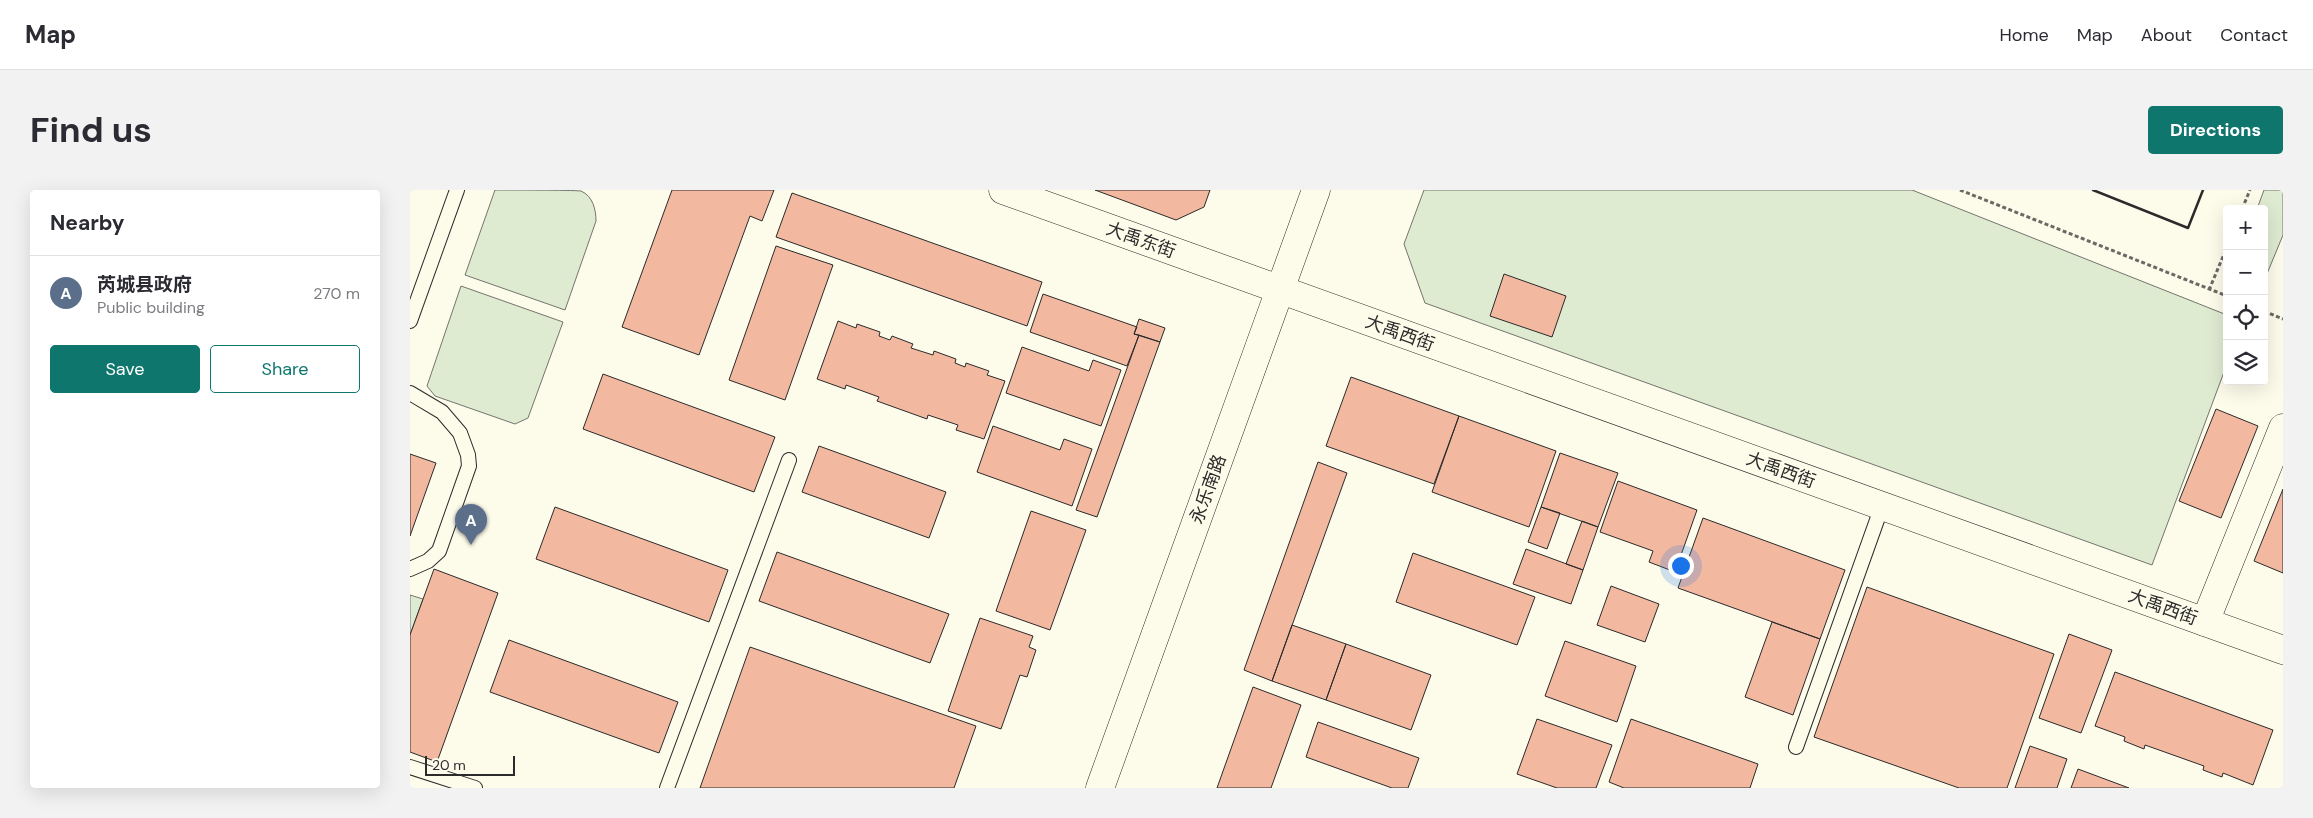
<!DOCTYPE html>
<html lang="en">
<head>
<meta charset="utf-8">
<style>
  body { margin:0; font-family:"DM Sans","Noto Sans SC",sans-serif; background:#f2f2f3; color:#2b2b33 }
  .controls { position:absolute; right:15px; top:15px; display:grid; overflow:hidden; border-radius:5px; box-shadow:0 5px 20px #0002 }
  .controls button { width:45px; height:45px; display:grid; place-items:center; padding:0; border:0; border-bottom:1px solid #e1e1e2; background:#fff; color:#2b2b33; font:25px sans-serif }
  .scale { position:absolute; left:15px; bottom:12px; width:90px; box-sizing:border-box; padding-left:5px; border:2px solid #2b2b2b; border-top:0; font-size:14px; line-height:18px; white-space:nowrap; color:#2b2b2b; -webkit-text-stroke:4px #fdfbea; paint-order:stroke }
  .you { position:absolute; left:1270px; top:375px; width:18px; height:18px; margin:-12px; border:4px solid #fff; border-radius:50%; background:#1a73e8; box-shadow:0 0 0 8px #1a73e833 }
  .badge { display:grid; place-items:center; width:32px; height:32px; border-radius:50%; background:#0f766e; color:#fff; font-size:16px; font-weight:700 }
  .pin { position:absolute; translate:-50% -41px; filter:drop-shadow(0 1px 2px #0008) }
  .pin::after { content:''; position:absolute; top:26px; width:18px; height:15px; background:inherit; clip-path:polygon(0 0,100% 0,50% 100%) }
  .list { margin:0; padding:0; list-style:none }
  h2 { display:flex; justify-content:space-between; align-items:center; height:65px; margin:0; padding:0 20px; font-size:21px }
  h2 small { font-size:16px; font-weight:400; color:#7c7c81 }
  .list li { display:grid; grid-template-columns:32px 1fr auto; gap:15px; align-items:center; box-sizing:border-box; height:75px; padding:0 20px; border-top:1px solid #e1e1e2 }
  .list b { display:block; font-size:19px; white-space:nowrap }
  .list p { margin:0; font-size:16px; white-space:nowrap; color:#7c7c81 }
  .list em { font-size:16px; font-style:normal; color:#7c7c81 }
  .actions { display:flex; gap:10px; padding:15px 20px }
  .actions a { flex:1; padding:11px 0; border:1px solid #0f766e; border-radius:5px; text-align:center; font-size:18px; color:#0f766e }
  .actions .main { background:#0f766e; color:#fff }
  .icon { flex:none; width:28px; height:28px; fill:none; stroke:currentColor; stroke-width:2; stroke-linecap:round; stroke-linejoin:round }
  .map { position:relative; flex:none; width:1873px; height:598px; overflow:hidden; border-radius:5px }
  header { display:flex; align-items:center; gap:30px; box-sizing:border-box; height:70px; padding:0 25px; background:#fff; border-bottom:1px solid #e1e1e2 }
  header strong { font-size:24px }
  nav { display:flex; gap:28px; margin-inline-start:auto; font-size:18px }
  .intro { display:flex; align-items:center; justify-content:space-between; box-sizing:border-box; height:120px; padding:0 30px }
  h1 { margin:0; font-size:35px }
  .button { padding:12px 22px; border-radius:5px; background:#0f766e; color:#fff; font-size:18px; font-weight:700 }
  main { display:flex; gap:30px; padding:0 30px }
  aside { flex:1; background:#fff; border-radius:5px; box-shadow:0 5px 20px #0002 }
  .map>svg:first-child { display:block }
  .green { fill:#deebd1; stroke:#74746e }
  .building { fill:#f2b8a0; stroke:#2b2b2b }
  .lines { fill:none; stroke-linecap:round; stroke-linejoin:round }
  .service-casing { stroke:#2b2b2b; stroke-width:16 }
  .minor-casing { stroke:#2b2b2b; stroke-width:29 }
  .tertiary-casing { stroke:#2b2b2b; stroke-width:29 }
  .secondary-casing { stroke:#2b2b2b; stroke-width:29 }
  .path { stroke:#6a6964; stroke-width:3; stroke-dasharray:4 2.5; stroke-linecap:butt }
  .service { stroke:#fdfbea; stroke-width:14 }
  .minor { stroke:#fdfbea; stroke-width:28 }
  .tertiary { stroke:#fdfbea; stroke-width:28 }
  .secondary { stroke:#fdfbea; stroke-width:28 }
  .wall { stroke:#2b2b2b; stroke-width:2.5 }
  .labels { text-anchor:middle; stroke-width:4; stroke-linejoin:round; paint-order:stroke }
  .street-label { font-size:18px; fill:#2b2b2b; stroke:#fdfbea }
</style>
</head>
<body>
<header>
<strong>Map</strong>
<nav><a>Home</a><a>Map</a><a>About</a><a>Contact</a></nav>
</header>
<div class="intro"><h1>Find us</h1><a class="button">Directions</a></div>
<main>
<aside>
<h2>Nearby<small></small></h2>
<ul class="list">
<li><span class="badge" style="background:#5c6f8a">A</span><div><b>芮城县政府</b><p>Public building</p></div><em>270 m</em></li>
</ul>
<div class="actions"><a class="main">Save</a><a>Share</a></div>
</aside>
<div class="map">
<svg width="1873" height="598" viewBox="0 0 1873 598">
  <rect width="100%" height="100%" fill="#fdfbea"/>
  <path class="green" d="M85 0C101 0 160 0 171 1 183 6 186 20 186 31L155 120 55 85Z
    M1014 0H1502L1817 125V174L1742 375 1015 113 994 54Z
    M1854 0H1873V45L1854 91V19H1847Z
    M51 96 153 132 118 228 105 234 25 206 17 196Z
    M0 405 13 409 0 445Z"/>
  <path class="building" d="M262 0H364L352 31 340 26 289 165 212 137Z
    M685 0H800L794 17 766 30Z
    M382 3 632 92 617 136 366 47Z
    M366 56 423 75 375 210 319 190Z
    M1094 84 1156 106 1142 147 1080 126Z
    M633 104 727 137 724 144 729 145 717 176 620 142Z
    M729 129 755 138 750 152 724 144Z
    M428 131 446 138 447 134 470 142 469 146 480 150 482 146 503 154 501 158 523 165 524 161 546 169 545 173 555 177 556 173 579 181 577 185 595 191 574 249 546 240 548 235 518 225 517 229 467 211 469 207 436 195 435 199 407 189Z
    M729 145 750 152 687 327 666 320Z
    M612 157 679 181 683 170 711 180 691 236 596 203Z
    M193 184 365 247 344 302 173 239Z
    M941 187 1049 226 1024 294 916 256Z
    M1806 219 1848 236 1811 328 1769 311Z
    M1049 226 1146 261 1119 337 1022 302Z
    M583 236 650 260 654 249 682 259 662 316 567 282Z
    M409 256 536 302 519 348 392 302Z
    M1150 263 1208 283 1188 337 1131 317Z
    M0 264 26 273 0 346Z
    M908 272 937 283 862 491 834 480Z
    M1208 291 1287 320 1265 382 1239 372 1243 361 1190 342Z
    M1873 299V383L1844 371Z
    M145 317 318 380 299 432 126 369Z
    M1131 317 1150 323 1137 359 1118 352Z
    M621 321 676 340 640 440 586 421Z
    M1293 328 1435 380 1410 449 1268 398Z
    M1172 331 1188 337 1173 380 1156 374Z
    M1116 359 1173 380 1161 414 1103 394Z
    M367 362 539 424 520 473 349 411Z
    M1003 363 1125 407 1107 455 986 412Z
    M24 379 88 403 27 572 0 562V445Z
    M1201 396 1249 414 1235 452 1187 435Z
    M1457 397 1644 464 1597 598H1549L1404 547Z
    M570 428 623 446 619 457 626 460 617 487 610 485 591 539 538 521Z
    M1362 432 1410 449 1383 525 1335 507Z
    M882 435 936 454 916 510 862 491Z
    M1659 444 1702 460 1671 543 1629 528Z
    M99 450 268 512 249 563 80 502Z
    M1155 451 1226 476 1207 532 1135 506Z
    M936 454 1021 485 1001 540 916 510Z
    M340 457 566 536 544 598H290Z
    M1705 482 1863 540 1843 595 1813 583 1812 587 1793 580 1794 576 1735 555 1734 559 1714 551 1715 547 1685 536Z
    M843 497 891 515 861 598H807Z
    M1127 529 1202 555 1186 598H1147L1107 584Z
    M1221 529 1348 574 1340 598H1214L1199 592Z
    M908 532 1009 568 998 598H982L896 567Z
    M1620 556 1657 569 1647 598H1605Z
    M1668 579 1719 598H1661Z"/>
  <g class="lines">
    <defs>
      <path id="service" d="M0 131 47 0
        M0 203 32 222 50 243 58 265 59 276 29 361 18 371 0 379
        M1386 557 1472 316
        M0 577 65 598
        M257 598 379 270"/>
      <path id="minor" d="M1795 432 1873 238"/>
      <path id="tertiary" d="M593 0 1873 460"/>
      <path id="secondary" d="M690 598 906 0"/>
    </defs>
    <use href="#service" class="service-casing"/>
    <use href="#minor" class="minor-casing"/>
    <use href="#tertiary" class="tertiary-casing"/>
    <use href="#secondary" class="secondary-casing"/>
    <path class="path" d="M1550 0 1817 106
      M1832 19 1840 0
      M1799 100 1817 57
      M1854 121 1873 129"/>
    <use href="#service" class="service"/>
    <use href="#minor" class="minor"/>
    <use href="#tertiary" class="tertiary"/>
    <use href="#secondary" class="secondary"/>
    <path class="wall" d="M1683 0 1778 38 1793 0"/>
  </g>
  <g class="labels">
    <g class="street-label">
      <text transform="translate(731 50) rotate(20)" y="6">大禹东街</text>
      <text transform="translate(990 143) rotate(20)" y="6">大禹西街</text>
      <text transform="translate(1371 280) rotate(20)" y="6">大禹西街</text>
      <text transform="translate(798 299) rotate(-70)" y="6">永乐南路</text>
      <text transform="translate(1753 417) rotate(20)" y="6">大禹西街</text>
    </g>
  </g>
</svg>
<div class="controls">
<button>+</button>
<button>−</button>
<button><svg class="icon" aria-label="locate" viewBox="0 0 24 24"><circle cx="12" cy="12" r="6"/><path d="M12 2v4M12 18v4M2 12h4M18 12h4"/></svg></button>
<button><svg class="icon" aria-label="layers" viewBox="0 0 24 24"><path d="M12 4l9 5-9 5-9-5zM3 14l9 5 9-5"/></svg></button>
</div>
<div class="scale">20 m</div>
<div class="you"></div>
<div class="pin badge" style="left:61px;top:355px;background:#5c6f8a">A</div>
</div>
</main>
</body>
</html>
